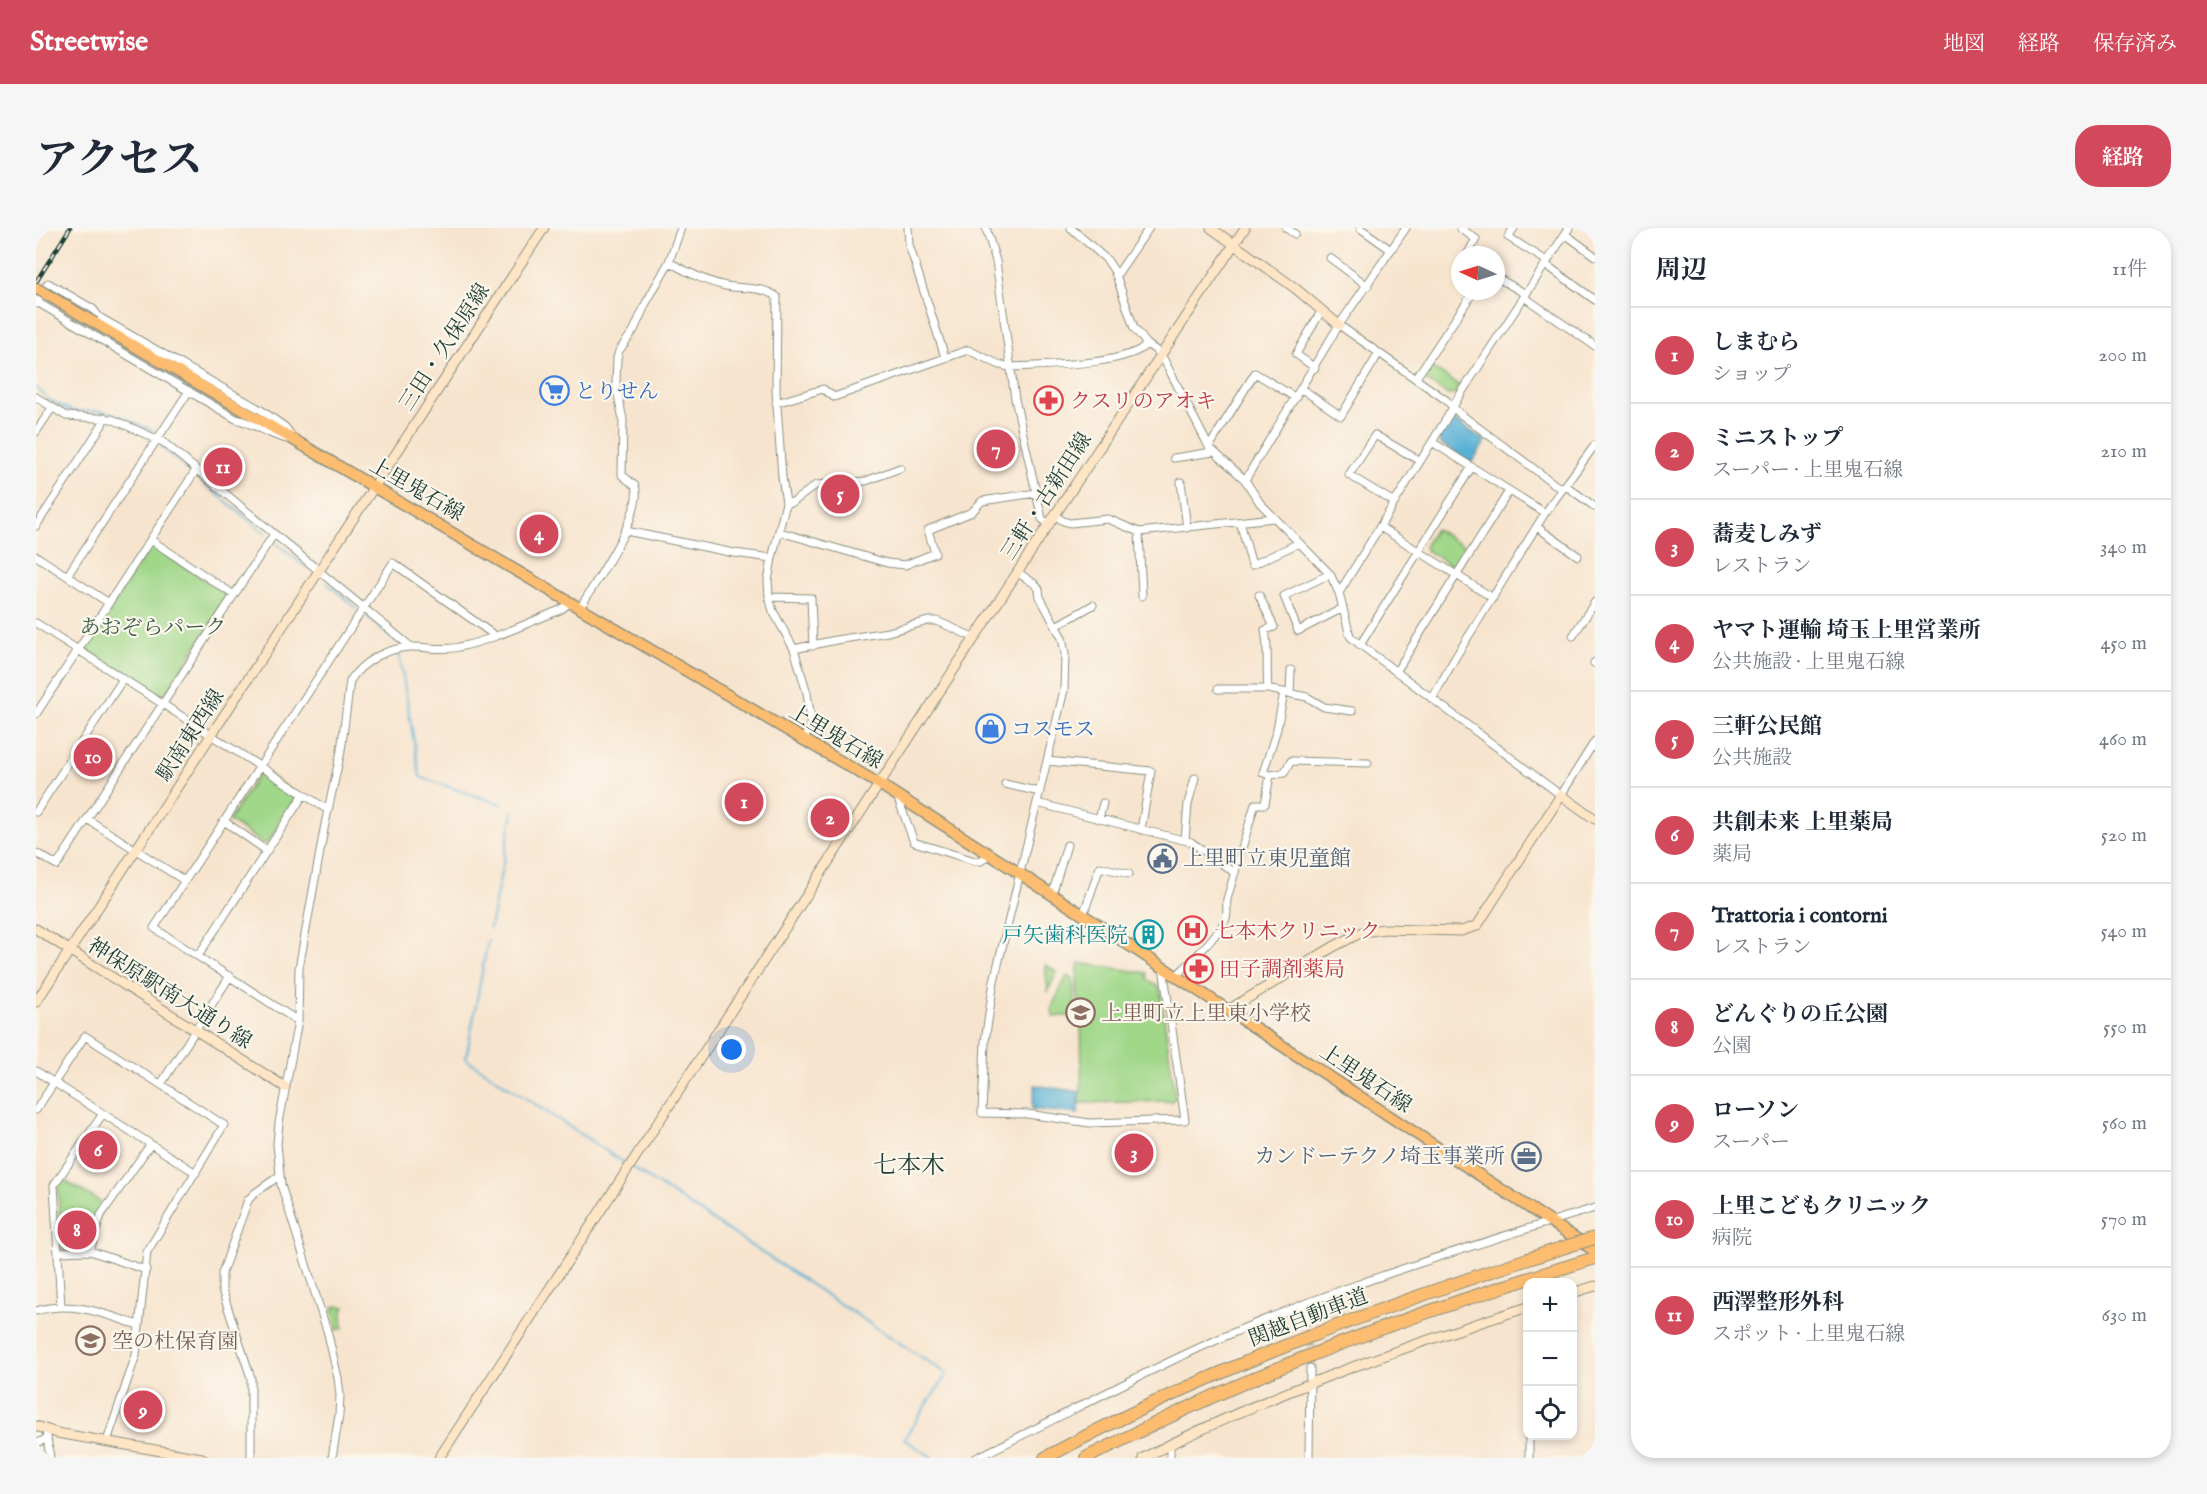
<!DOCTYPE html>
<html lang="ja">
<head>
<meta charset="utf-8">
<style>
  body { margin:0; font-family:"IM FELL English","Noto Serif JP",serif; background:#f6f6f7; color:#1f2937 }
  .controls { position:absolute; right:18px; bottom:18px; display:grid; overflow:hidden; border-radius:12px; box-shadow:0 3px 9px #0003 }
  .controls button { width:54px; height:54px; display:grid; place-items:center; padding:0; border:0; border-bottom:2px solid #e0e1e3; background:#fff; color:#1f2937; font:30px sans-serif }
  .compass { position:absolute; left:1415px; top:18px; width:54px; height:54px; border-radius:50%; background:#fff; box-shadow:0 3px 9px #0003; rotate:274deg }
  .you { position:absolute; left:696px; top:822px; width:21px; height:21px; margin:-15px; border:4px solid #fff; border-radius:50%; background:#1a73e8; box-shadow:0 0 0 9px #1a73e833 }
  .badge { display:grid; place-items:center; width:39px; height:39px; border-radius:50%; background:#d1495b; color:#fff; font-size:20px; font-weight:700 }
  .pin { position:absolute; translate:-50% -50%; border:3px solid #fff; box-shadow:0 2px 6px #0006 }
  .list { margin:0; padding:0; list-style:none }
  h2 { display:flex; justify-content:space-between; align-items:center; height:78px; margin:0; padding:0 24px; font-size:26px }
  h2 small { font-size:20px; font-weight:400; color:#747a83 }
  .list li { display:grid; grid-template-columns:39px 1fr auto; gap:18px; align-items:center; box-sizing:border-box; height:96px; padding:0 24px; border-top:2px solid #e0e1e3 }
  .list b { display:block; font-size:22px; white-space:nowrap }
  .list p { margin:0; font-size:20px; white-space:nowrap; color:#747a83 }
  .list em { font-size:20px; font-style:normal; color:#747a83 }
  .icon { flex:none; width:33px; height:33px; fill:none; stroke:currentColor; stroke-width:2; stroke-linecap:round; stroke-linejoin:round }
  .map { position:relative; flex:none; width:1559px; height:1230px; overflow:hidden; border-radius:24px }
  header { display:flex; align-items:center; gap:36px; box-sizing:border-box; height:84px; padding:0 30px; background:#d1495b; color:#fff }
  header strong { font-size:28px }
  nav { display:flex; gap:33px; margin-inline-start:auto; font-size:21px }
  .intro { display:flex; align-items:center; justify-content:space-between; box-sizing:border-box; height:144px; padding:0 36px }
  h1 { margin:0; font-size:42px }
  .button { padding:15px 27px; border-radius:24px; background:#d1495b; color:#fff; font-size:21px; font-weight:700 }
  main { display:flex; gap:36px; padding:0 36px }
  aside { flex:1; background:#fff; border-radius:24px; box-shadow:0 3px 9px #0003 }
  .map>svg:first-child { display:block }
  .green { fill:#a0d789; stroke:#608a5e; stroke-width:1.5 }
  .water { fill:#58b0d5; stroke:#3c7684; stroke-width:1.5 }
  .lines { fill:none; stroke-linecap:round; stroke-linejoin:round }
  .stream { stroke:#58b0d5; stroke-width:2 }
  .street-tunnel { stroke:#ccc3af; stroke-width:7; stroke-dasharray:7 3.5; stroke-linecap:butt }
  .street-casing { stroke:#8b9081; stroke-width:9 }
  .secondary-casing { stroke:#8b9081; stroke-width:11 }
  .primary-casing { stroke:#8b9081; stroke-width:13 }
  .highway-casing { stroke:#8b9081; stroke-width:14 }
  .street { stroke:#fff; stroke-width:7 }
  .secondary { stroke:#fee5c5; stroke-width:9 }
  .primary { stroke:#fcbd6f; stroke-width:10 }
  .highway { stroke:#fcbd6f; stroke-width:12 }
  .rail-casing { stroke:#1f3d34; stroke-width:4.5 }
  .rail { stroke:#fbf7ec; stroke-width:2; stroke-dasharray:7; stroke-linecap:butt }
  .primary-bridge-casing { stroke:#8b9081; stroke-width:13; stroke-linecap:butt }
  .highway-bridge-casing { stroke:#8b9081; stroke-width:14; stroke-linecap:butt }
  .primary-bridge { stroke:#fcbd6f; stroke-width:10 }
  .highway-bridge { stroke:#fcbd6f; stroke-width:12 }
  .labels { text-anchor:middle; stroke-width:4.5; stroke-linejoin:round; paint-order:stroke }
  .street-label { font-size:21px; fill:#1f3d34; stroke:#fbf7ec }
  .shop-label { font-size:21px; fill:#366cbe; stroke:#fbf7ec; text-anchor:start }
  .health-label { font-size:21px; fill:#be3a42; stroke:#fbf7ec; text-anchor:start }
  .park-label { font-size:21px; fill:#395c45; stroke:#fbf7ec }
  .service-label { font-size:21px; fill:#4e5e75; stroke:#fbf7ec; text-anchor:start }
  .culture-label { font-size:21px; fill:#0d838f; stroke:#fbf7ec; text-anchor:end }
  .education-label { font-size:21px; fill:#785e54; stroke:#fbf7ec; text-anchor:start }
  .quarter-label { font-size:24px; fill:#1f3d34; stroke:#fbf7ec }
</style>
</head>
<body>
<header>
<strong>Streetwise</strong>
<nav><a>地図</a><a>経路</a><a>保存済み</a></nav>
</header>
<div class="intro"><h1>アクセス</h1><a class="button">経路</a></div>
<main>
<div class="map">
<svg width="1559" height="1230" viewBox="0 0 1559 1230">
  <rect width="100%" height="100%" fill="#fbf7ec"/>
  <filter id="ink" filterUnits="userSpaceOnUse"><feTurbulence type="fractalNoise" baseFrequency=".0167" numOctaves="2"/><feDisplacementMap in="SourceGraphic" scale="12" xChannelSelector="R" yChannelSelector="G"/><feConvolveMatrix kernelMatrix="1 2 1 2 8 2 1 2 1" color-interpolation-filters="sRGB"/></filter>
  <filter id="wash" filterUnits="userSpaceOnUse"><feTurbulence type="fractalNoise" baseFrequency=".008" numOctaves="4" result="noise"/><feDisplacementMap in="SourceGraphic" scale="24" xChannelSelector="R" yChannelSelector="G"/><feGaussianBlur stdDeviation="1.35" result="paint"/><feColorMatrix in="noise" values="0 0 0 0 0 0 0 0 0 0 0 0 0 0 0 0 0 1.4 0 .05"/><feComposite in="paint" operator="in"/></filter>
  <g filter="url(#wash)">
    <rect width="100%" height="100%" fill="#f7e4ce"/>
    <path class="green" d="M1393 138 1424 158 1419 166 1412 167 1388 151V145Z
      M1399 301 1432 320 1421 338H1416L1390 322 1389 317Z
      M114 319H118L191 366 192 370 128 467 124 468 50 421V418Z
      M227 544 261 566 262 570 231 615 228 616 194 594V591L223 545Z
      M1043 735 1111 745V751L1124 760 1139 869 1136 873 1044 875C1046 849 1046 822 1045 796 1044 775 1038 756 1043 735Z
      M1009 737 1021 744 1012 763Z
      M1031 748 1036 750 1041 787 1017 789 1016 779Z
      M26 951 68 976 52 1020 28 1022 25 1019 22 958Z
      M304 1078 309 1079 306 1086 307 1100 301 1102 297 1079Z"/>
    <path class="water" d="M1413 192H1418L1450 213 1435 235 1404 215 1403 210Z
      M999 857 1044 864 1042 886 996 881Z"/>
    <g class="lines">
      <path class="stream" d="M0 160 15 173 36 183H64L76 185 117 203
        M125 219 152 242
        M163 251 230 306
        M240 315 270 339
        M291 355 320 380
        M330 388 361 414
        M363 426 384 549 467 577
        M454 700 477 584 475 583
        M452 712 430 831 590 936
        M595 939 911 1146 868 1211 897 1230"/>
    </g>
  </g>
  <g filter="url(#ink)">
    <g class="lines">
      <path class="street-tunnel" d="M1271 1091 1274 1140"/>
      <defs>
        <path id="street" d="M872 0 873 17 909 129
          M950 0 960 33 979 171 1006 291 1013 296
          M1035 0 1071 32 1079 44 1098 100 1111 116 1125 126 1173 219 1209 252 1224 275 1294 346 1303 365 1314 408 1318 412 1522 565 1525 567 1559 513
          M1250 0 1259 6
          M1324 0 1355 22
          M1424 0 1440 11 1431 27
          M1478 0 1472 9 1511 33
          M1529 6 1559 28
          M1294 30 1332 58
          M633 34C651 44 670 54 690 58 707 61 727 58 741 69L740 163 746 249 750 275 736 330 732 353 733 369 737 383 758 421 771 465 775 491 773 502 767 512
          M1509 36 1559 72
          M1080 48 1113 0
          M1460 49 1490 66
          M1488 69 1559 118
          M1 74 200 191C219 195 236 210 256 212
          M0 76 12 55 57 81 63 89 225 182 249 199 255 207
          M1303 97 1410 172 1423 185 1521 258 1533 260 1559 279
          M1279 140 1260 126 1286 82
          M1380 150 1438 63
          M1266 161 1305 188 1343 125
          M0 169 30 188 76 191 127 214 375 419
          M740 175 787 161 798 169 932 122 964 137 974 139C1005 137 1091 138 1111 116
          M0 204 16 180
          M1396 214 1509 285
          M1173 219 1219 145 1260 170
          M1138 230 1177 224
          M1209 252 1303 97 1370 0
          M1145 254 1151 300
          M1358 274 1313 247 1339 207 1384 233
          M750 275 757 274 780 257 830 253 864 240
          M1019 287 1027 293 1034 295 1072 291 1103 304 1238 290
          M1204 294 1216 337 1263 315
          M0 298 66 197 68 189
          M1344 299 1457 370
          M1501 299 1542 328
          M590 303 698 325 736 330
          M744 304 851 335 869 337 899 325 892 302 936 284 946 273 1000 265
          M1103 304 1106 368
          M115 312 198 367
          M0 328 73 375
          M981 344 999 356 1003 361 1004 369 1026 410 1029 425 1028 462 958 753 949 813 946 885 991 886 1054 895 1149 892 1127 739
          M1294 346 1248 368 1262 403 1307 380
          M31 348 153 163
          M1303 365 1412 188 1422 170 1533 0
          M1223 367 1238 399 1229 402C1233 422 1230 441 1232 461
          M733 369 775 370 777 418
          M544 380C558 356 609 283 599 258L586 247 587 192 580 156 581 130 583 123 598 102 610 75 633 34 645 0
          M0 395 292 582
          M1020 398 1057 377
          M1537 408 1559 374
          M1324 417 1435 240
          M758 421 800 412 852 404 892 393H901L939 410
          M1558 435 1559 434
          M1360 444 1473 263
          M1182 461H1232L1271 469 1288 479 1316 483
          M1254 465 1255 442
          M1396 471 1419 430 1509 285 1559 217
          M0 486 160 242
          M1011 533 1115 543 1105 602
          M1234 547 1227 545 1241 501 1248 464
          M969 556 1004 564
          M861 568 878 614 939 633H945L953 626
          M1001 575 1155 614 1199 645
          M0 584 87 451
          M51 591 149 653
          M1063 591 1067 575
          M188 593 231 623
          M1149 612 1152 576 1159 550
          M0 625 21 637 238 306
          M1016 667 1031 617
          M1047 687 1064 639 1093 646
          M162 728 268 566
          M1140 748C1152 737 1186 703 1190 690 1192 684 1190 677 1191 671L1219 576H1229L1234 547 1248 545 1255 533 1332 535
          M262 793 118 700 357 335 458 407
          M0 843 160 945
          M125 856 194 748
          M0 882 49 808 188 897 111 1024 100 1127 71 1213
          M54 1023 65 987 114 917
          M23 1024 54 1023 110 1042
          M1270 1075 1271 1091
          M25 1079 18 957 66 887
          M0 1083C37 1072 68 1086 102 1097
          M10 1202 14 1230
          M0 1215 11 1211
          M215 1230V1150L186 1062V1045L212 972 219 965 243 948
          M296 1230 303 1187 304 1167 302 1150 292 1106 245 957 241 916 243 895 262 793 263 740 289 596 305 523 314 453C326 433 353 419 377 419 393 419 407 423 423 419 457 412 491 395 524 382L535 374
          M940 1230C1029 1187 1116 1139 1206 1101 1320 1053 1441 1016 1559 980
          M1134 1230V1216
          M1273 1230 1274 1140
          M1493 1230V1208"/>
        <path id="secondary" d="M1175 0 1259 60 1303 97
          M0 701 249 859
          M0 774 508 0
          M1192 782 1297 719 1326 704 1349 701 1425 703 1441 698 1525 567 1559 591
          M1536 1065 1559 1058
          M0 1198 21 1205 166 1230
          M403 1230 1013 296 1209 0
          M1107 1230C1230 1167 1361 1121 1492 1079"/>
        <path id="primary" d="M59 95 843 556 983 645 1559 1023"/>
        <path id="highway" d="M1009 1230C1175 1139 1353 1076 1532 1018
          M1050 1230C1111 1199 1172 1169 1236 1143 1341 1099 1450 1063 1559 1030"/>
      </defs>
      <use href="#street" class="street-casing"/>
      <use href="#secondary" class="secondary-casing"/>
      <use href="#primary" class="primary-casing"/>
      <use href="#highway" class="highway-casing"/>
      <use href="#street" class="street"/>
      <use href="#secondary" class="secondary"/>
      <use href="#primary" class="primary"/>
      <use href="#highway" class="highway"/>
      <defs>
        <path id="rail" d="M0 54 34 0"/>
      </defs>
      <use href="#rail" class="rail-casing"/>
      <use href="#rail" class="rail"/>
      <defs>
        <path id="primary-bridge" d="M0 60 59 95"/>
        <path id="highway-bridge" d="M1532 1018 1559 1010"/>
      </defs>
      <use href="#primary-bridge" class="primary-bridge-casing"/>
      <use href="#highway-bridge" class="highway-bridge-casing"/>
      <use href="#primary-bridge" class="primary-bridge"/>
      <use href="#highway-bridge" class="highway-bridge"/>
    </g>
  </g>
  <defs>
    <symbol id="supermarket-ring" viewBox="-11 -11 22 22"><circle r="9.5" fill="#fbf7ec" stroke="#3f7fe0" stroke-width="1.5"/><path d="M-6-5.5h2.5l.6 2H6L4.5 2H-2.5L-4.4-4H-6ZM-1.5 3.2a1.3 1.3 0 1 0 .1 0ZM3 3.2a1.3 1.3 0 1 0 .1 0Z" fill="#3f7fe0"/></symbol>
    <symbol id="pharmacy-ring" viewBox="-11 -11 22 22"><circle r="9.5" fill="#fbf7ec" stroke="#e0444e" stroke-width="1.5"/><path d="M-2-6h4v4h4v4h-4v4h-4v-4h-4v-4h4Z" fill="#e0444e"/></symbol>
    <symbol id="shop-ring" viewBox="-11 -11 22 22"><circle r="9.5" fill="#fbf7ec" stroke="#3f7fe0" stroke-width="1.5"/><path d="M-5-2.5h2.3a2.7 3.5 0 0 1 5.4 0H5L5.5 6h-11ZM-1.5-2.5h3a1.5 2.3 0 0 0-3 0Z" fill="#3f7fe0"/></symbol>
    <symbol id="civic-ring" viewBox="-11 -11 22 22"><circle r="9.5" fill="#fbf7ec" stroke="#5c6f8a" stroke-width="1.5"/><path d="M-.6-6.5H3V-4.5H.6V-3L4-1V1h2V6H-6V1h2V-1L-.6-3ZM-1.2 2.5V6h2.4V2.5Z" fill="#5c6f8a"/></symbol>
    <symbol id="hospital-ring" viewBox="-11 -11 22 22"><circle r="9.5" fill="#fbf7ec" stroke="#e0444e" stroke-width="1.5"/><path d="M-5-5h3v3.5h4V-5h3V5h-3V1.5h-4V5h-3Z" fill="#e0444e"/></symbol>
    <symbol id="building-ring" viewBox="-11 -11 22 22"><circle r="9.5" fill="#fbf7ec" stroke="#0f9aa8" stroke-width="1.5"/><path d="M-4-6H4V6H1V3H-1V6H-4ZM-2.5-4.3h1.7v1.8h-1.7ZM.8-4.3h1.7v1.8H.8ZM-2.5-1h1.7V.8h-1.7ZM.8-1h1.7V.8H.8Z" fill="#0f9aa8"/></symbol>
    <symbol id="school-ring" viewBox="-11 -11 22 22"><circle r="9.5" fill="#fbf7ec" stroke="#8d6e63" stroke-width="1.5"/><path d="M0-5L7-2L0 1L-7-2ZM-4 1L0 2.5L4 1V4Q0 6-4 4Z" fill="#8d6e63"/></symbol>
    <symbol id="office-ring" viewBox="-11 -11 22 22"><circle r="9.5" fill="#fbf7ec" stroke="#5c6f8a" stroke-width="1.5"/><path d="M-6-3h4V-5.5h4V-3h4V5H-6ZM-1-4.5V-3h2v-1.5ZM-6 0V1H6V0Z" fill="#5c6f8a"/></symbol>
  </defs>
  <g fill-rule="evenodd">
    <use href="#supermarket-ring" x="502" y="146" width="33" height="33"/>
    <use href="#pharmacy-ring" x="996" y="156" width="33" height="33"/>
    <use href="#shop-ring" x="938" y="484" width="33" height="33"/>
    <use href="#civic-ring" x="1110" y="614" width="33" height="33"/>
    <use href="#hospital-ring" x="1140" y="686" width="33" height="33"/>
    <use href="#building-ring" x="1096" y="690" width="33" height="33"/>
    <use href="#pharmacy-ring" x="1146" y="724" width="33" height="33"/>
    <use href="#school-ring" x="1028" y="768" width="33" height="33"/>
    <use href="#office-ring" x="1474" y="912" width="33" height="33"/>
    <use href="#school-ring" x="38" y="1096" width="33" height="33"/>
  </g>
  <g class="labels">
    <g class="street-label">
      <text transform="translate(408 119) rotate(-57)" y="7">三田・久保原線</text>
      <text transform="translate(381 261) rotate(30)" y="7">上里鬼石線</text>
      <text transform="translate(1010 268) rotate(-57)" y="7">三軒・古新田線</text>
      <text transform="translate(154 507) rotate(-57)" y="7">駅南東西線</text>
      <text transform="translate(800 508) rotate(31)" y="7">上里鬼石線</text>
      <text transform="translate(134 765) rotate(32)" y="7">神保原駅南大通り線</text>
      <text transform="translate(1330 850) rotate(34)" y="7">上里鬼石線</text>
      <text transform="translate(1272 1089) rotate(-21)" y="7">関越自動車道</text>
    </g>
    <g class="shop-label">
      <text x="539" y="170">とりせん</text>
      <text x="975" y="508">コスモス</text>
    </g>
    <g class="health-label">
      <text x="1034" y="180">クスリのアオキ</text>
      <text x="1178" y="710">七本木クリニック</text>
      <text x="1183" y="748">田子調剤薬局</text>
    </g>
    <g class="park-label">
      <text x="117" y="406">あおぞらパーク</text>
    </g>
    <g class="service-label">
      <text x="1147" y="637">上里町立東児童館</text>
      <text x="1469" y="935" text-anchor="end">カンドーテクノ埼玉事業所</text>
    </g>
    <g class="culture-label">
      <text x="1092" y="714">戸矢歯科医院</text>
    </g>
    <g class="education-label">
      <text x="1065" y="792">上里町立上里東小学校</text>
      <text x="76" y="1120">空の杜保育園</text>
    </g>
    <g class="quarter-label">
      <text x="873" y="945">七本木</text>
    </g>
  </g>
</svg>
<div class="controls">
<button>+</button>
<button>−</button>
<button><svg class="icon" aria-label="locate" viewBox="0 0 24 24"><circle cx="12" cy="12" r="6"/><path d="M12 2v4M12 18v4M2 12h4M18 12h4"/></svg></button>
</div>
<svg class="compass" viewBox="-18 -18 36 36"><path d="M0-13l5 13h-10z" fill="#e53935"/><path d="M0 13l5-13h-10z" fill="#747a83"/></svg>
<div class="you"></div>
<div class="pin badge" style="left:708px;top:574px">1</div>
<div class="pin badge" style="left:794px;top:590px">2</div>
<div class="pin badge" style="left:1098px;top:925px">3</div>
<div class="pin badge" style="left:503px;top:306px">4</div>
<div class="pin badge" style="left:804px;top:266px">5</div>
<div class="pin badge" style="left:62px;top:922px">6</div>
<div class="pin badge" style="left:960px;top:221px">7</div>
<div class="pin badge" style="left:41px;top:1002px">8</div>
<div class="pin badge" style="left:107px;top:1182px">9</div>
<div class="pin badge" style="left:57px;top:529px">10</div>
<div class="pin badge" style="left:187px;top:239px">11</div>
</div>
<aside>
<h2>周辺<small>11件</small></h2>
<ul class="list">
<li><span class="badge">1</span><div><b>しまむら</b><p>ショップ</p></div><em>200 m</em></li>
<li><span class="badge">2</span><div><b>ミニストップ</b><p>スーパー · 上里鬼石線</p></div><em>210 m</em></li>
<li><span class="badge">3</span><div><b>蕎麦しみず</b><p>レストラン</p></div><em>340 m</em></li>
<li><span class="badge">4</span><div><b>ヤマト運輸 埼玉上里営業所</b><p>公共施設 · 上里鬼石線</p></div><em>450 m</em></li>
<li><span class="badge">5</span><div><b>三軒公民館</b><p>公共施設</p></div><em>460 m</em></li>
<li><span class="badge">6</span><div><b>共創未来 上里薬局</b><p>薬局</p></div><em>520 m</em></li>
<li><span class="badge">7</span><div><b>Trattoria i contorni</b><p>レストラン</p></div><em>540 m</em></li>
<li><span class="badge">8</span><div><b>どんぐりの丘公園</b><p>公園</p></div><em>550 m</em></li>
<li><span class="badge">9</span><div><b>ローソン</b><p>スーパー</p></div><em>560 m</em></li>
<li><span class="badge">10</span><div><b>上里こどもクリニック</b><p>病院</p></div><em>570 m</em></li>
<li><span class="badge">11</span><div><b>西澤整形外科</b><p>スポット · 上里鬼石線</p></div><em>630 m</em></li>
</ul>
</aside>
</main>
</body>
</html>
